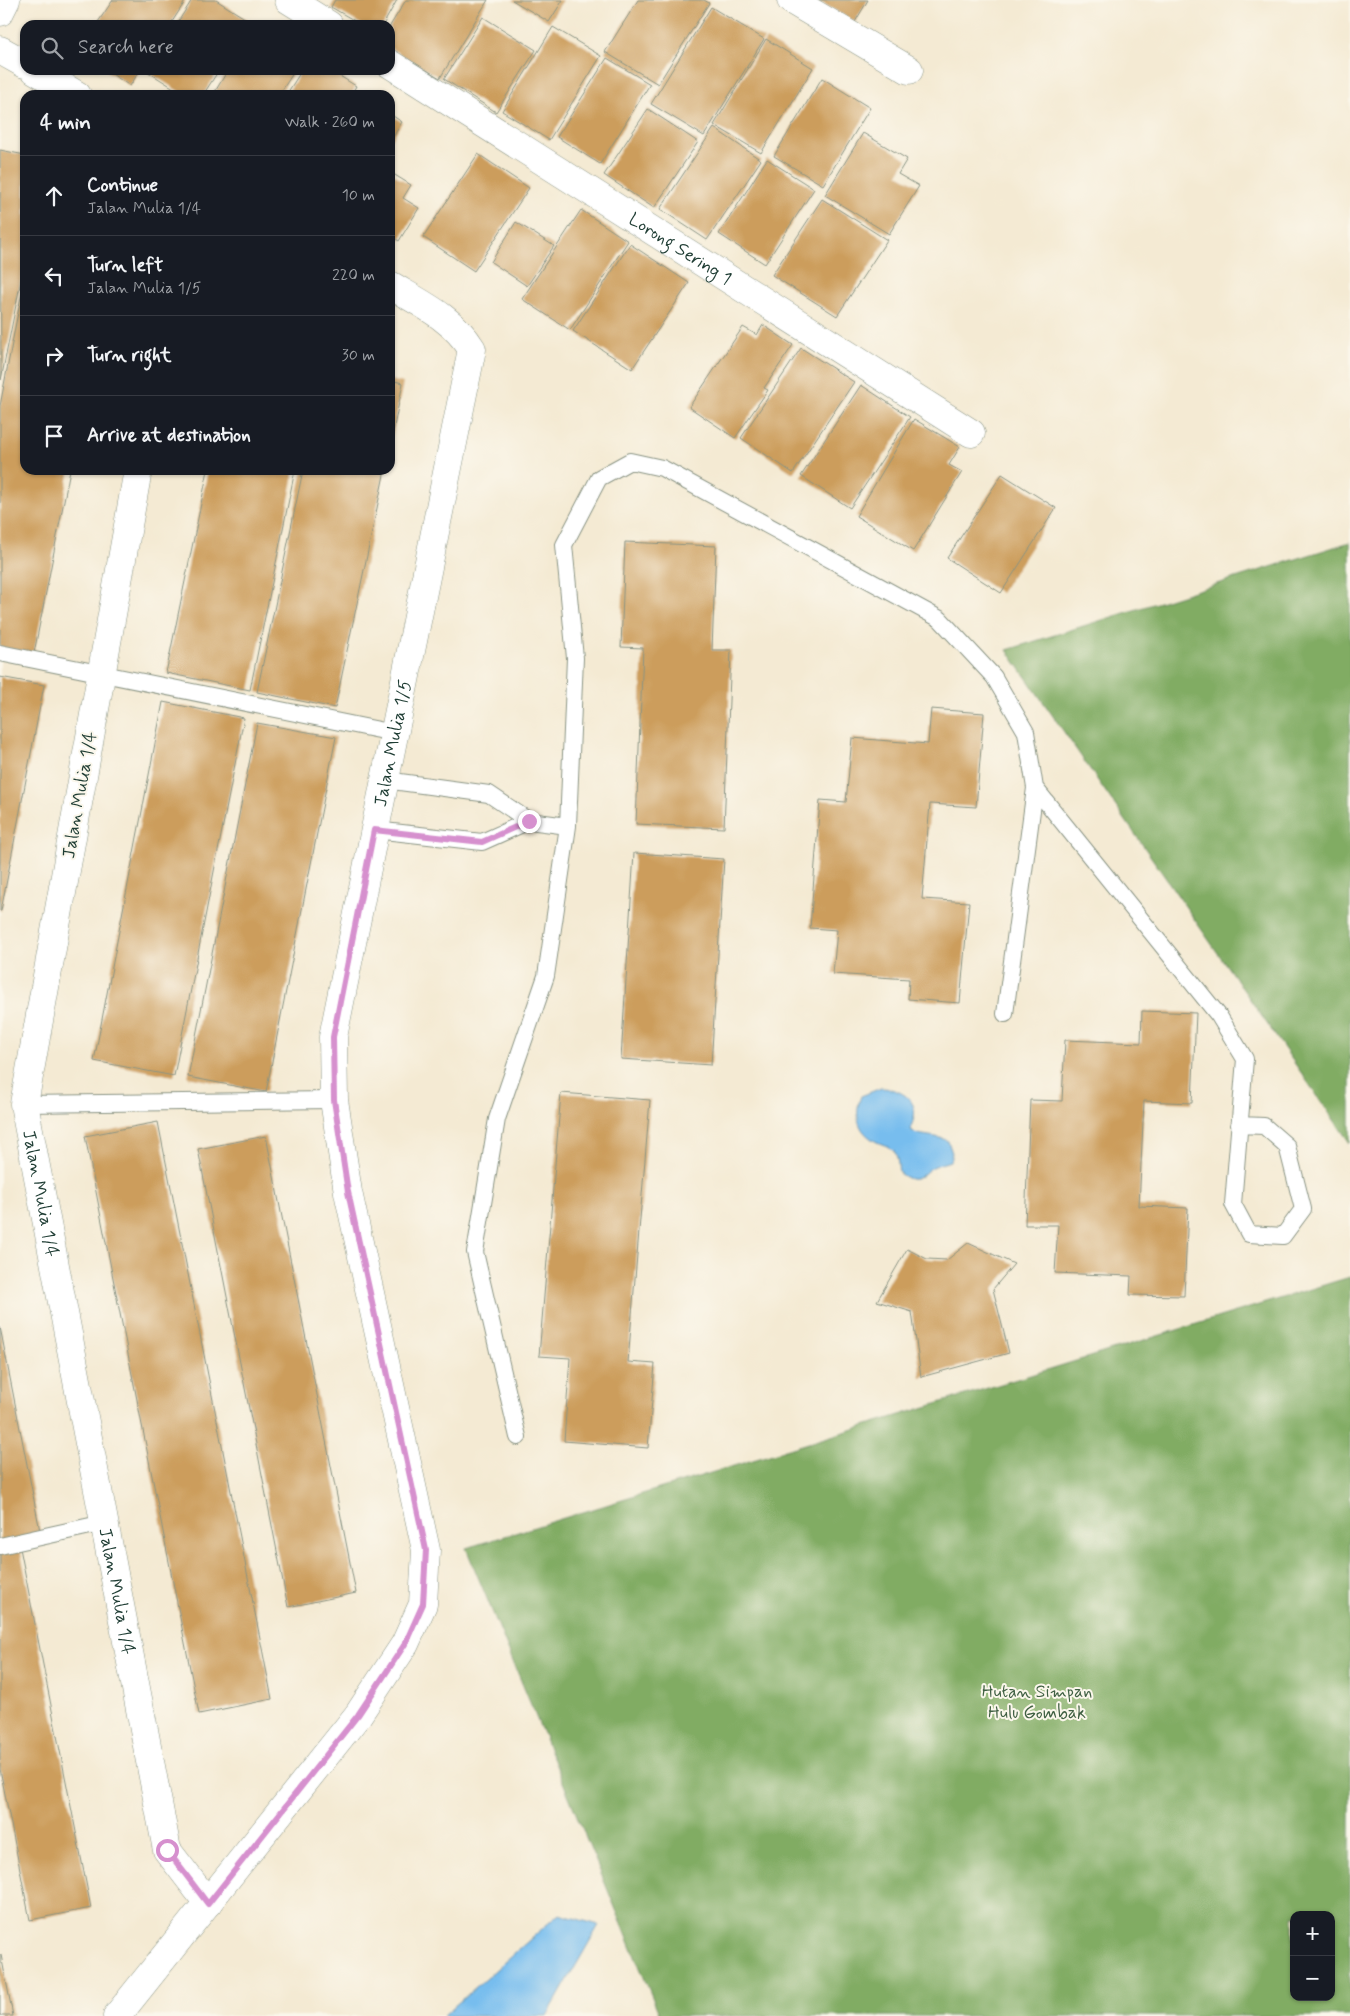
<!DOCTYPE html>
<html lang="en">
<head>
<meta charset="utf-8">
<style>
  body { margin:0; font-family:Mynerve,sans-serif; background:#20242c; color:#f1f3f6 }
  .controls { position:absolute; right:15px; bottom:15px; display:grid; overflow:hidden; border-radius:10px; box-shadow:0 1px 4px #0004 }
  .controls button { width:45px; height:45px; display:grid; place-items:center; padding:0; border:0; border-bottom:1px solid #363941; background:#171b24; color:#f1f3f6; font:25px sans-serif }
  .stop { position:absolute; width:15px; height:15px; margin:-11px; border:4px solid #d690ce; border-radius:50%; background:#fff }
  .stop.end { background:#d690ce; border-color:#fff; box-shadow:0 1px 5px #0008 }
  .list { margin:0; padding:0; list-style:none }
  h2 { display:flex; justify-content:space-between; align-items:center; height:65px; margin:0; padding:0 20px; font-size:21px }
  h2 small { font-size:16px; font-weight:400; color:#9ea1a6 }
  .list li { display:grid; grid-template-columns:32px 1fr auto; gap:15px; align-items:center; box-sizing:border-box; height:80px; padding:0 20px; border-top:1px solid #363941 }
  .list b { display:block; font-size:19px; white-space:nowrap }
  .list p { margin:0; font-size:16px; white-space:nowrap; color:#9ea1a6 }
  .list em { font-size:16px; font-style:normal; color:#9ea1a6 }
  .icon { flex:none; width:28px; height:28px; fill:none; stroke:currentColor; stroke-width:2; stroke-linecap:round; stroke-linejoin:round }
  .map { position:relative; flex:none; width:1350px; height:2016px; overflow:hidden }
  .search { position:absolute; background:#171b24; box-shadow:0 1px 4px #0004; left:20px; top:20px; width:375px; height:55px; display:flex; align-items:center; gap:12px; box-sizing:border-box; padding:0 18px; border-radius:15px; color:#9ea1a6; font-size:19px }
  .panel { position:absolute; background:#171b24; box-shadow:0 1px 4px #0004; left:20px; top:90px; width:375px; height:385px; border-radius:15px }
  .map>svg:first-child { display:block }
  .forest { fill:#81ac63; stroke:#50744c; fill-rule:evenodd }
  .water { fill:#77bdee; stroke:#4b7d91 }
  .building { fill:#cc9d5b }
  .lines { fill:none; stroke-linecap:round; stroke-linejoin:round }
  .lane-casing { stroke:#8a9484; stroke-width:18 }
  .street-casing { stroke:#8a9484; stroke-width:29 }
  .lane { stroke:#fff; stroke-width:16 }
  .street { stroke:#fff; stroke-width:28 }
  .route { stroke:#d690ce; stroke-width:6 }
  .labels { text-anchor:middle; stroke-width:4; stroke-linejoin:round; paint-order:stroke }
  .street-label { font-size:18px; fill:#1f3d34; stroke:#fbf7ec }
  .park-label { font-size:18px; fill:#406043; stroke:#fbf7ec }
</style>
</head>
<body>
<div class="map">
<svg width="1350" height="2016" viewBox="0 0 1350 2016">
  <rect width="100%" height="100%" fill="#fbf7ec"/>
  <filter id="ink" filterUnits="userSpaceOnUse"><feTurbulence type="fractalNoise" baseFrequency=".02" numOctaves="2"/><feDisplacementMap in="SourceGraphic" scale="10" xChannelSelector="R" yChannelSelector="G"/><feConvolveMatrix kernelMatrix="1 2 1 2 8 2 1 2 1" color-interpolation-filters="sRGB"/></filter>
  <filter id="wash" filterUnits="userSpaceOnUse"><feTurbulence type="fractalNoise" baseFrequency=".0096" numOctaves="4" result="noise"/><feDisplacementMap in="SourceGraphic" scale="20" xChannelSelector="R" yChannelSelector="G"/><feGaussianBlur stdDeviation="1.12" result="paint"/><feColorMatrix in="noise" values="0 0 0 0 0 0 0 0 0 0 0 0 0 0 0 0 0 1.4 0 .05"/><feComposite in="paint" operator="in"/></filter>
  <g filter="url(#wash)">
    <rect width="100%" height="100%" fill="#f4ead3"/>
    <path class="forest" d="M1350 542V1143L1007 650Z
      M1350 1277V2016H660L466 1548ZM1294 1915H1331V1997H1294Z"/>
    <path class="water" d="M881 1088C897 1088 918 1098 914 1117 913 1123 910 1126 912 1132 925 1137 936 1135 948 1141L952 1153 950 1161C945 1163 939 1164 935 1166 921 1172 919 1188 899 1173 898 1168 898 1159 896 1154 892 1146 883 1145 877 1142 857 1132 854 1115 861 1096Z
      M559 1914 599 1925 547 2016H443Z"/>
    <g id="blocks">
      <path class="building" d="M113 0H186L170 25H96Z
        M192 0H216L251 22 248 25H176Z
        M335 0H397L383 25H362L331 7Z
        M406 0H488L440 78 390 48V26Z
        M512 0H563L549 22Z
        M638 0H704L709 3 658 84 605 52Z
        M817 0H868L855 22Z
        M711 7 764 39 704 136 651 104Z
        M483 17 536 50 496 112 444 79Z
        M553 27 601 56 549 140 502 111Z
        M766 39 813 68 761 153 714 125Z
        M607 58 650 84 600 164 557 137Z
        M106 70H140L130 86Z
        M145 70H219L203 95H185Z
        M228 70H295L279 95H213Z
        M302 70H330L356 86 351 95H286Z
        M822 78 870 108 823 185 774 156Z
        M648 109 698 142 654 208 604 175Z
        M390 114 402 122 390 142Z
        M714 128 761 160 707 240 660 209Z
        M863 133 907 159 898 174 919 186 889 234 825 195Z
        M0 150 25 155V260L1 380Z
        M478 154 529 188 474 271 423 237Z
        M767 159 814 189 765 264 719 234Z
        M390 172 411 185 403 198 419 208 399 241 390 235Z
        M822 199 887 240 837 316 772 275Z
        M581 210 628 241 570 330 522 299Z
        M516 222 554 246 527 286 491 262Z
        M630 244 689 283 632 369 573 331Z
        M24 281 25 470H70L34 653 0 647V406Z
        M763 325 793 345 764 388 768 390 735 438 689 407 743 327 757 335Z
        M801 348 854 382 793 473 741 438Z
        M390 380 403 383 391 441H390Z
        M861 385 910 417 850 508 801 476Z
        M914 419 960 447 949 465 962 472 913 551 856 516Z
        M208 470H295L250 690 166 673Z
        M303 470H385L335 708 257 692Z
        M1002 474 1056 508 1001 593 947 558Z
        M625 542 716 546 712 650H731L724 828 636 824 643 648 621 647Z
        M0 677 44 685 1 911H0Z
        M163 702 244 718 174 1076 94 1061Z
        M931 709 984 713 976 807 930 804 922 899 969 902 960 1003 908 999 909 979 833 974 837 930 810 928 820 800 846 802 852 738 928 744Z
        M257 723 336 737 266 1092 188 1077Z
        M634 853 724 859 711 1065 621 1059Z
        M1142 1011 1196 1013 1192 1103 1144 1101 1139 1206 1188 1208 1184 1296 1130 1295 1131 1276 1055 1273 1058 1225H1025L1030 1100 1062 1101 1065 1040 1141 1043Z
        M561 1093 650 1100 628 1362 655 1364 648 1448 564 1441 570 1358 539 1356Z
        M158 1122 272 1699 199 1714 85 1136Z
        M266 1136 356 1593 288 1607 198 1149Z
        M968 1243 1014 1264 993 1289 1009 1353 921 1377 912 1312 877 1301 907 1249 927 1259 947 1260Z
        M0 1327 41 1536 0 1544Z
        M20 1548 91 1908 30 1920 0 1769V1552Z
        M0 1955H1L13 2016H0Z"/>
    </g>
  </g>
  <g filter="url(#ink)">
    <use href="#blocks" fill-opacity="0" stroke="#8a9484" stroke-width="1"/>
    <g class="lines">
      <defs>
        <path id="lane" d="M0 653 394 733
          M385 780 489 794 529 821 568 826
          M375 830 482 842 529 821
          M1005 1014 1035 788
          M24 1104 334 1100
          M518 1437 475 1252 497 1119 546 976 568 826 575 658 564 545 599 478 630 461 662 468 940 619 994 677 1026 732 1035 788 1219 1016 1245 1059 1233 1204 1249 1234 1283 1236 1303 1209 1287 1146 1264 1126 1239 1125
          M0 1546 104 1523"/>
        <g id="street">
          <path d="M289 0 329 25"/>
          <path d="M791 0 909 70"/>
          <path d="M0 12 6 0"/>
          <path d="M0 50 25 64"/>
          <path id="s1" d="M390 64 971 433"/>
          <path d="M35 70 77 95"/>
          <path id="s2" d="M138 470 24 1104 167 1850 208 1903"/>
          <path id="s3" d="M117 2016 358 1715 405 1644 423 1604 426 1550 348 1192 334 1100 333 1037 472 349C453 318 420 303 390 285"/>
        </g>
      </defs>
      <use href="#lane" class="lane-casing"/>
      <use href="#street" class="street-casing"/>
      <use href="#lane" class="lane"/>
      <use href="#street" class="street"/>
    </g>
  </g>
  <g class="lines" filter="url(#ink)">
    <path class="route" d="M167 1850 208 1904 358 1715 405 1644 423 1604 426 1550 348 1192 334 1100 333 1037 374 830 482 842 529 821"/>
  </g>
  <g class="labels">
    <g class="street-label">
      <text dy="6" stroke="none"><textPath href="#s1" startOffset="344">Lorong Sering 1</textPath></text>
      <text dy="6" stroke="none"><textPath href="#s3" startOffset="1391">Jalan Mulia 1/5</textPath></text>
      <text transform="translate(79 795) rotate(-80)" y="6">Jalan Mulia 1/4</text>
      <text dy="6" stroke="none"><textPath href="#s2" startOffset="735">Jalan Mulia 1/4</textPath></text>
      <text dy="6" stroke="none"><textPath href="#s2" startOffset="1140">Jalan Mulia 1/4</textPath></text>
    </g>
    <g class="park-label">
      <text x="1037" y="1697">Hutan Simpan<tspan x="1037" dy="21">Hulu Gombak</tspan></text>
    </g>
  </g>
</svg>
<div class="controls">
<button>+</button>
<button>−</button>
</div>
<div class="stop" style="left:167px;top:1850px"></div>
<div class="stop end" style="left:529px;top:821px"></div>
<div class="search"><svg class="icon" aria-label="search" viewBox="0 0 24 24"><circle cx="10" cy="10" r="6"/><path d="M15 15l6 6"/></svg>Search here</div>
<section class="panel">
<h2>4 min<small>Walk · 260 m</small></h2>
<ul class="list">
<li><svg class="icon" aria-label="ahead" viewBox="0 0 24 24"><path d="M12 20V5M6 11l6-6 6 6"/></svg><div><b>Continue</b><p>Jalan Mulia 1/4</p></div><em>10 m</em></li>
<li><svg class="icon" aria-label="left" viewBox="0 0 24 24"><path d="M17 20v-9H6M10 6l-5 5 5 5"/></svg><div><b>Turn left</b><p>Jalan Mulia 1/5</p></div><em>220 m</em></li>
<li><svg class="icon" aria-label="right" viewBox="0 0 24 24"><path d="M7 20v-9h11M14 6l5 5-5 5"/></svg><div><b>Turn right</b></div><em>30 m</em></li>
<li><svg class="icon" aria-label="arrive" viewBox="0 0 24 24"><path d="M6 21V4h12l-3 4 3 4H6"/></svg><div><b>Arrive at destination</b></div></li>
</ul>
</section>
</div>
</body>
</html>
